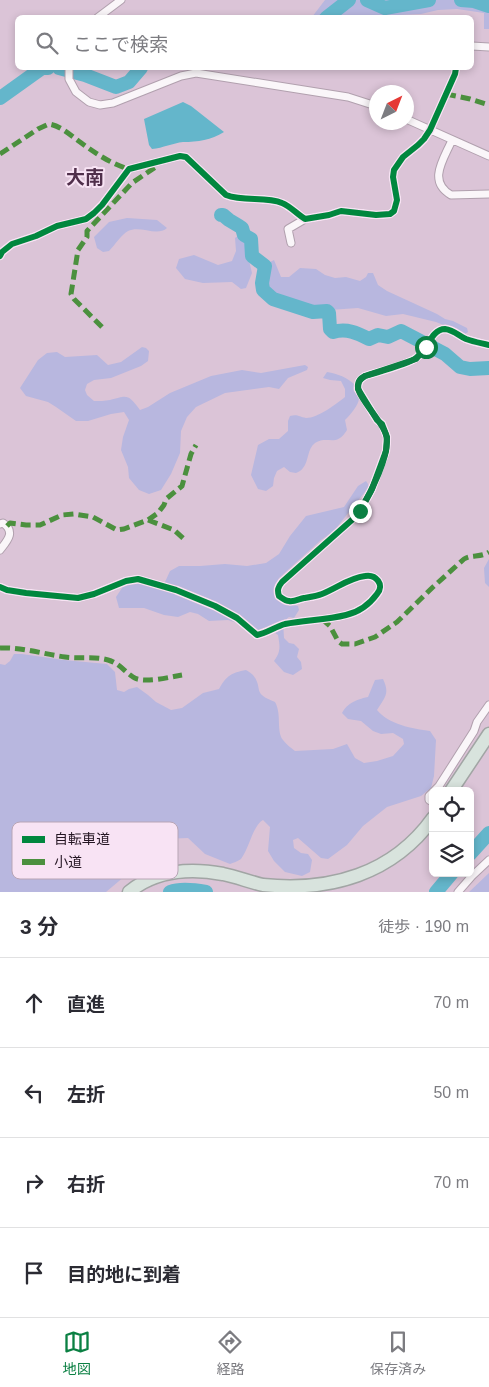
<!DOCTYPE html>
<html lang="ja">
<head>
<meta charset="utf-8">
<style>
  body { margin:0; font-family:Helvetica,"Noto Sans JP",sans-serif; background:#f7f7f7; color:#2b2b33 }
  .controls { position:absolute; right:15px; bottom:15px; display:grid; overflow:hidden; border-radius:8px; box-shadow:0 2px 8px #0003 }
  .controls button { width:45px; height:45px; display:grid; place-items:center; padding:0; border:0; border-bottom:1px solid #e1e1e2; background:#fff; color:#2b2b33; font:25px sans-serif }
  .compass { position:absolute; left:369px; top:85px; width:45px; height:45px; border-radius:50%; background:#fff; box-shadow:0 2px 8px #0003; rotate:42deg }
  .stop { position:absolute; width:15px; height:15px; margin:-11px; border:4px solid #0b8043; border-radius:50%; background:#fff }
  .stop.end { background:#0b8043; border-color:#fff; box-shadow:0 1px 5px #0008 }
  .list { margin:0; padding:0; list-style:none }
  h2 { display:flex; justify-content:space-between; align-items:center; height:65px; margin:0; padding:0 20px; font-size:21px }
  h2 small { font-size:16px; font-weight:400; color:#7c7c81 }
  .list li { display:grid; grid-template-columns:32px 1fr auto; gap:15px; align-items:center; box-sizing:border-box; height:90px; padding:0 20px; border-top:1px solid #e1e1e2 }
  .list b { display:block; font-size:19px; white-space:nowrap }
  .list em { font-size:16px; font-style:normal; color:#7c7c81 }
  .icon { flex:none; width:28px; height:28px; fill:none; stroke:currentColor; stroke-width:2; stroke-linecap:round; stroke-linejoin:round }
  .map { position:relative; flex:none; width:489px; height:892px; overflow:hidden }
  .search { position:absolute; background:#fff; box-shadow:0 2px 8px #0003; left:15px; right:15px; top:15px; height:55px; display:flex; align-items:center; gap:12px; box-sizing:border-box; padding:0 18px; border-radius:8px; color:#7c7c81; font-size:19px }
  .sheet { height:425px; background:#fff }
  nav { display:flex; justify-content:space-around; align-items:center; box-sizing:border-box; height:70px; border-top:1px solid #e1e1e2; background:#fff; font-size:14px; color:#7c7c81 }
  nav a { display:grid; justify-items:center; gap:2px }
  nav .on { color:#0b8043 }
  .map>svg:first-child { display:block }
  .green { fill:#b8b7df }
  .water { fill:#64b6cb }
  .lines { fill:none; stroke-linecap:round; stroke-linejoin:round }
  .river { stroke:#64b6cb; stroke-width:14 }
  .street-casing { stroke:#b1a0ae; stroke-width:9 }
  .highway-casing { stroke:#a1a5a4; stroke-width:15 }
  .street { stroke:#faf6f9; stroke-width:7 }
  .highway { stroke:#d8e3dd; stroke-width:12 }
  .quiet { stroke:#4b903e; stroke-width:5; stroke-dasharray:10 5; stroke-linecap:butt }
  .cycleway-casing { stroke:#f8e3f4; stroke-width:9 }
  .cycleway { stroke:#00873e; stroke-width:6 }
  .route { stroke:#0b8043; stroke-width:6 }
  .labels { text-anchor:middle; stroke-width:4; stroke-linejoin:round; paint-order:stroke }
  .quarter-label { font-size:19px; font-weight:bold; fill:#502f4b; stroke:#f8e3f4 }
  .key { fill:#f8e3f4; stroke:#b8a5b5; stroke-width:1 }
  .key-label { font-size:14px; fill:#241522 }
</style>
</head>
<body>
<div class="map">
<svg width="489" height="892" viewBox="0 0 489 892">
  <rect width="100%" height="100%" fill="#dbc4d7"/>
  <path class="green" d="M325 0H489V29H484V13L457 9 438 10 421 14 397 15 383 17H361L354 15 349 17H312Z
    M127 218 157 220 167 228C157 237 140 225 128 231 121 235 115 245 109 251L103 252 97 248 94 237 109 222Z
    M241 234C245 240 249 245 247 252L252 273 246 288 241 289 232 282 203 283 185 279 176 268 179 259 194 255 218 265 232 261 236 251 235 238Z
    M274 260 281 277H289L300 268 316 269 325 275 335 278 346 277 360 281 366 277 368 273H373L378 285 387 291 437 314 445 319 453 321 467 328 468 332 465 334 436 322 403 314 386 316 358 308 315 311 291 303 279 301 267 289 264 283 268 263Z
    M142 347 146 348 149 351 148 361 141 366 111 378 94 380 87 384 85 390 87 395 94 401C99 401 105 401 110 400 128 395 128 394 140 410L148 407 170 393 211 376 242 370 261 373 305 365 308 367 307 370 288 378 279 389 269 387 225 393 196 407 187 417 181 431 180 453 171 474 161 490 149 494 139 490 129 478 128 467 121 450 123 437 129 420 124 412 111 414 88 421H76L56 407 48 402 26 396 20 388 38 360 47 353 57 352 65 357 97 355 108 365 121 362Z
    M327 372C338 374 347 377 355 385 356 390 358 393 359 398 359 405 350 415 345 420L347 430C336 448 328 435 315 443 307 449 309 461 303 468 301 471 298 472 296 473L290 472 284 467 277 471 274 478 273 486 266 491 258 489 251 475 258 445 269 439H279L288 431V421L290 416C298 414 299 417 306 418 318 418 336 404 345 397V389L341 381 330 380 323 378Z
    M366 481 368 484V488L334 531 321 540 289 569 279 578 275 585 276 596 280 601 298 606 299 610 294 618 289 617 283 622 284 638 289 643 294 644 299 649 297 657 301 662 302 669 293 675 284 672 274 661C281 651 280 647 278 635L272 631H261L228 620 209 621 198 614 190 612 178 617 164 615 144 608H119L116 597 124 585 138 582 160 584 165 582 170 571 179 566H200L225 564 247 566 266 563 279 554 290 536 306 516 344 507 358 486Z
    M489 559V587L485 583 484 568Z
    M14 654H22L64 660 107 664 115 672 117 690 124 692 129 689 137 687 148 695 156 702 171 710 182 708 203 693 219 689C227 675 231 673 246 670 249 672 251 673 253 675 264 689 251 693 275 702 282 714 276 731 283 740 286 744 291 748 295 751L333 749 347 744 355 758 364 763 377 761 393 756 404 744 403 739 393 733 381 734 373 731 361 721 348 719 342 713C347 703 358 699 368 697L375 680 383 679C390 694 385 697 377 710 388 724 413 729 430 731L436 740 434 776 431 788 421 796 387 807 363 826 347 845 328 859 321 858 298 838 293 840 294 848 301 853 308 854 312 860 310 872 302 876 285 872 274 861 268 851 270 827 263 820C253 825 249 849 241 859 238 861 233 863 230 864L205 854 188 838 163 839 145 833 137 838V843C146 849 151 848 158 856L156 863 125 876 106 892H0V664L5 665 10 661Z
    M489 873V892H469Z"/>
  <path class="water" d="M183 102 191 106 224 132C211 140 198 142 183 142 173 143 163 148 152 149L149 145 144 119Z"/>
  <g class="lines">
    <path class="river" d="M367 0 385 8 429 0
      M461 0 474 1 489 6
      M326 18 349 0
      M59 68 85 75 116 87 129 82 141 68
      M0 98 42 68H48
      M221 215H223L229 220 239 226 242 228 244 235 251 239 252 256 265 266 262 283 263 290 273 299 313 312 327 311 329 313 330 329 333 332C347 328 357 333 369 339L378 335 388 337 401 331 445 354 460 367 470 369 489 368
      M470 854 489 833
      M170 892C181 888 195 890 206 892
      M436 892 452 873"/>
    <defs>
      <path id="street" d="M97 18 121 0
        M472 46 489 47
        M69 68V79L76 92 89 102 100 105 113 103 181 76 196 73 348 97 376 106
        M406 119 489 156
        M452 140C444 159 427 181 451 195L489 194
        M291 243 288 229 305 219
        M0 256 2 252 12 244 36 236 57 226 86 219 94 213 102 205 129 169 180 156 186 157 226 195C244 202 266 196 282 203 290 206 297 214 305 219L329 215 341 211 376 215 390 214 394 211 397 200 393 177 394 170 403 157 418 145 424 139 430 130 455 74 456 68
        M0 524 3 523C16 532 7 541 0 550
        M0 587 7 590 26 593 78 598 94 594 126 581 138 579 176 590 215 606 237 618 257 635C267 633 275 627 285 624 305 620 326 620 346 615 359 612 369 605 377 594 385 585 376 574 365 576 349 578 337 588 322 594 317 596 310 597 304 598 299 599 294 602 289 601 285 601 282 598 279 596 277 590 278 587 282 582L353 519 360 511 372 489 386 451 387 437 382 424 377 420 358 389C358 382 359 380 365 376 377 372 407 365 416 358 427 351 431 329 445 329 454 330 459 336 466 339 474 342 481 343 489 345
        M434 791 439 786 474 731 477 722 489 705
        M433 792 429 796V800L433 802
        M458 892 472 876 489 860"/>
      <path id="highway" d="M451 791 489 734
        M129 892C156 870 190 868 223 874 237 877 250 882 263 885 330 892 393 874 433 818"/>
    </defs>
    <use href="#street" class="street-casing"/>
    <use href="#highway" class="highway-casing"/>
    <use href="#street" class="street"/>
    <use href="#highway" class="highway"/>
    <path class="quiet" d="M446 94 470 99 489 105
      M0 154 38 129 49 124C61 126 70 135 80 142 95 153 111 164 129 169
      M102 327 74 299 71 294 78 250 87 237V231L132 183 157 166
      M148 520 174 530 184 539
      M7 526 10 523 26 525H40L62 515 74 514 93 517 117 530 124 529 148 520 158 513 164 505 166 499 182 486 191 454 196 445
      M322 619 330 626 338 641 342 644H355L375 637 397 622 433 587 464 559C472 554 480 558 489 552
      M0 648C22 647 43 654 65 657 79 659 94 656 108 660 119 663 124 671 133 677 142 684 170 677 182 675"/>
    <defs>
      <path id="cycleway" d="M0 256 2 252 12 244 36 236 57 226 86 219 94 213 102 205 129 169 180 156 186 157 226 195C244 202 266 196 282 203 290 206 297 214 305 219L329 215 341 211 376 215 390 214 394 211 397 200 393 177 394 170 403 157 418 145 424 139 430 130 455 74 456 68
        M0 587 7 590 26 593 78 598 94 594 126 581 138 579 176 590 215 606 237 618 257 635C267 633 275 627 285 624 305 620 326 620 346 615 359 612 369 605 377 594 385 585 376 574 365 576 349 578 337 588 322 594 317 596 310 597 304 598 299 599 294 602 289 601 285 601 282 598 279 596 277 590 278 587 282 582L353 519 360 511 372 489 386 451 387 437 382 424 377 420 358 389C358 382 359 380 365 376 377 372 407 365 416 358 427 351 431 329 445 329 454 330 459 336 466 339 474 342 481 343 489 345"/>
    </defs>
    <use href="#cycleway" class="cycleway-casing"/>
    <use href="#cycleway" class="cycleway"/>
  </g>
  <g class="lines">
    <path class="route" d="M360 511C369 496 392 452 386 435 383 422 356 396 358 385 358 380 361 378 365 376L416 359 426 347"/>
  </g>
  <g class="labels">
    <g class="quarter-label">
      <text x="85" y="184">大南</text>
    </g>
  </g>
  <rect x="12" y="822" width="166" height="57" rx="8" class="key"/>
  <rect x="22" y="836" width="23" height="7" fill="#00873e"/>
  <rect x="22" y="859" width="23" height="6" fill="#4b903e"/>
  <g class="key-label">
    <text x="54" y="844">自転車道</text>
    <text x="54" y="867">小道</text>
  </g>
</svg>
<div class="controls">
<button><svg class="icon" aria-label="locate" viewBox="0 0 24 24"><circle cx="12" cy="12" r="6"/><path d="M12 2v4M12 18v4M2 12h4M18 12h4"/></svg></button>
<button><svg class="icon" aria-label="layers" viewBox="0 0 24 24"><path d="M12 4l9 5-9 5-9-5zM3 14l9 5 9-5"/></svg></button>
</div>
<svg class="compass" viewBox="-18 -18 36 36"><path d="M0-13l5 13h-10z" fill="#e53935"/><path d="M0 13l5-13h-10z" fill="#7c7c81"/></svg>
<div class="stop" style="left:426px;top:347px"></div>
<div class="stop end" style="left:360px;top:511px"></div>
<div class="search"><svg class="icon" aria-label="search" viewBox="0 0 24 24"><circle cx="10" cy="10" r="6"/><path d="M15 15l6 6"/></svg>ここで検索</div>
</div>
<section class="sheet">
<h2>3 分<small>徒歩 · 190 m</small></h2>
<ul class="list">
<li><svg class="icon" aria-label="ahead" viewBox="0 0 24 24"><path d="M12 20V5M6 11l6-6 6 6"/></svg><div><b>直進</b></div><em>70 m</em></li>
<li><svg class="icon" aria-label="left" viewBox="0 0 24 24"><path d="M17 20v-9H6M10 6l-5 5 5 5"/></svg><div><b>左折</b></div><em>50 m</em></li>
<li><svg class="icon" aria-label="right" viewBox="0 0 24 24"><path d="M7 20v-9h11M14 6l5 5-5 5"/></svg><div><b>右折</b></div><em>70 m</em></li>
<li><svg class="icon" aria-label="arrive" viewBox="0 0 24 24"><path d="M6 21V4h12l-3 4 3 4H6"/></svg><div><b>目的地に到着</b></div></li>
</ul>
</section>
<nav>
<a class="on"><svg class="icon" aria-label="map" viewBox="0 0 24 24"><path d="M3 6l6-2 6 2 6-2v14l-6 2-6-2-6 2zM9 4v14M15 6v14"/></svg>地図</a>
<a><svg class="icon" aria-label="directions" viewBox="0 0 24 24"><path d="M12 3l9 9-9 9-9-9zM9 14v-3h6M13 9l2 2-2 2"/></svg>経路</a>
<a><svg class="icon" aria-label="saved" viewBox="0 0 24 24"><path d="M7 4h10v16l-5-4-5 4z"/></svg>保存済み</a>
</nav>
</body>
</html>
